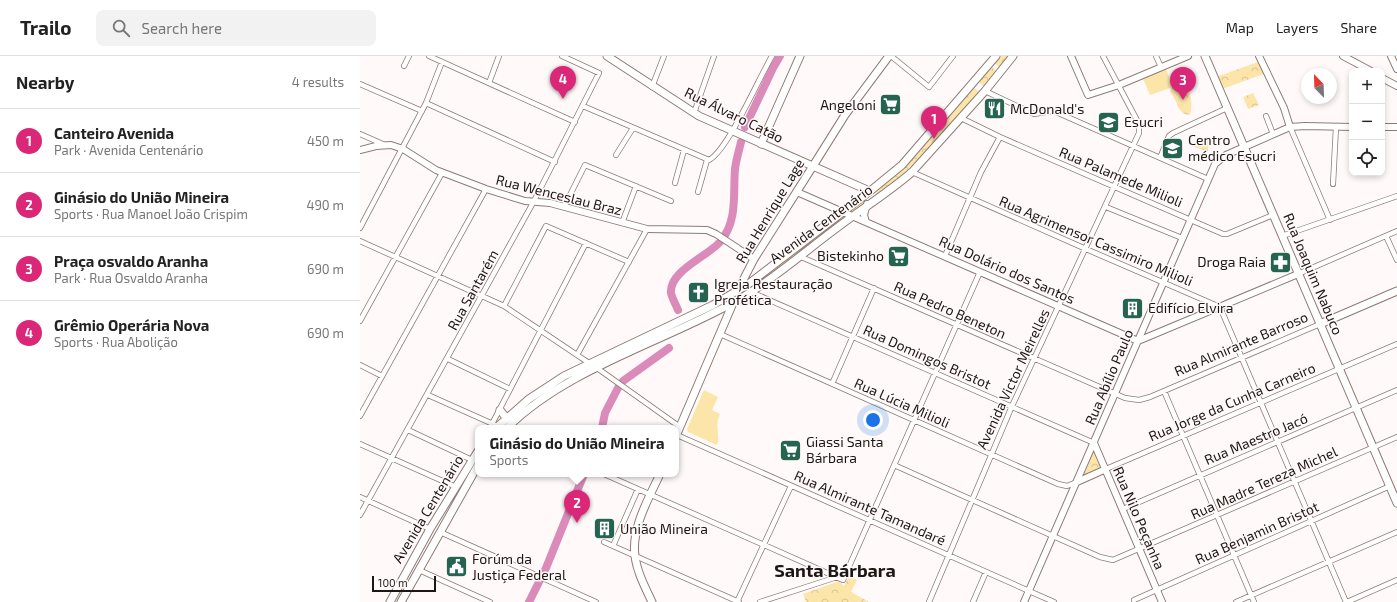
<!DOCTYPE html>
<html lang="en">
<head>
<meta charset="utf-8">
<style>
  body { margin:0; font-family:"Exo 2",sans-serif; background:#f2f2f2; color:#222 }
  .controls { position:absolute; right:12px; top:12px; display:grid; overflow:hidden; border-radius:8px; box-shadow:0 2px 6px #0003 }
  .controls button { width:36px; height:36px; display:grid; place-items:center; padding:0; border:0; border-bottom:1px solid #e0e0e0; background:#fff; color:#222; font:20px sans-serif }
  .compass { position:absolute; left:941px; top:12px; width:36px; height:36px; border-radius:50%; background:#fff; box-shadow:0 2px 6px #0003; rotate:337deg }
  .scale { position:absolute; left:12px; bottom:10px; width:64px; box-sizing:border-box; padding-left:4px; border:2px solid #1e1614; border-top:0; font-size:11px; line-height:14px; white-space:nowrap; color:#1e1614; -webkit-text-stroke:3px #fffaf9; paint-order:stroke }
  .you { position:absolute; left:513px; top:364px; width:14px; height:14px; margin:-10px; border:3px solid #fff; border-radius:50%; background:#1a73e8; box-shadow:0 0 0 6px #1a73e833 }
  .badge { display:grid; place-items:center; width:26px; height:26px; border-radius:50%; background:#db2777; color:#fff; font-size:13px; font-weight:700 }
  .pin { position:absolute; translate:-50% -33px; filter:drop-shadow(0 1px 2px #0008) }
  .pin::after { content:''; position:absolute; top:21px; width:14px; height:12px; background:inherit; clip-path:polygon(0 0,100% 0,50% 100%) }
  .popup { position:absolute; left:115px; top:369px; width:204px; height:52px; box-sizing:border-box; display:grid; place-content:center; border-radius:8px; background:#fff; filter:drop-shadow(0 1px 3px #0005); font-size:13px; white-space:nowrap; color:#767676 }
  .popup b { font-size:15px; color:#222 }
  .popup::after { content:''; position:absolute; left:50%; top:100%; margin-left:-8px; border:8px solid transparent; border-top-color:#fff }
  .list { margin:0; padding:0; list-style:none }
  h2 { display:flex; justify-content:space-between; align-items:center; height:52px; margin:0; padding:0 16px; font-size:17px }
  h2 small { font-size:13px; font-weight:400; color:#767676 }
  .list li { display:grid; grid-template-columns:26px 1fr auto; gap:12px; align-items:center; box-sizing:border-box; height:64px; padding:0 16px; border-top:1px solid #e0e0e0 }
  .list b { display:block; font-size:15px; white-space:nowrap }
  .list p { margin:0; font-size:13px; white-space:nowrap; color:#767676 }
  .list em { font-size:13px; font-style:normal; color:#767676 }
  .icon { flex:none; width:22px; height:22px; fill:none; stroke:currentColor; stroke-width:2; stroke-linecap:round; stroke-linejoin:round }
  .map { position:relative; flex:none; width:1037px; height:546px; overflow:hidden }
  header { display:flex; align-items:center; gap:24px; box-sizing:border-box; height:56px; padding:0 20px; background:#fff; border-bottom:1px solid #e0e0e0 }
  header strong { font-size:19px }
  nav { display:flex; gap:22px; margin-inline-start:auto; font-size:14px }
  .search { width:280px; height:36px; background:#f2f2f2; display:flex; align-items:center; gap:10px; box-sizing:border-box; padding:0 14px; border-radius:8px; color:#767676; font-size:15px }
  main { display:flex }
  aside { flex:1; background:#fff }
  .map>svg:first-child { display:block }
  .grass { fill:#fbe5a9 }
  .park { fill:url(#park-crowns) }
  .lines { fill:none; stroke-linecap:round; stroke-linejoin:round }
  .river { stroke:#db8bb9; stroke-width:8 }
  .minor-casing { stroke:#8f7b75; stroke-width:6 }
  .tertiary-casing { stroke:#8f7b75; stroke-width:8 }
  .secondary-casing { stroke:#8f7b75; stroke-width:9 }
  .primary-casing { stroke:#8f7b75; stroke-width:9 }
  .minor { stroke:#fff; stroke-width:4.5 }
  .tertiary { stroke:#fff; stroke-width:6 }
  .secondary { stroke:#fff; stroke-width:7 }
  .primary { stroke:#fff; stroke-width:7 }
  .labels { text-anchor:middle; stroke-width:3; stroke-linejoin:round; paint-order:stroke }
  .poi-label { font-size:14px; fill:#1e1614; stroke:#fffaf9; text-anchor:start }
  .street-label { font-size:14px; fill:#1e1614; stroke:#fffaf9 }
  .district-label { font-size:18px; font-weight:bold; fill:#1e1614; stroke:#fffaf9 }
</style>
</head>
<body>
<header>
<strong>Trailo</strong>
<div class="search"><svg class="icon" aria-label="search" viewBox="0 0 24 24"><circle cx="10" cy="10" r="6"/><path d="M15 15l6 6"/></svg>Search here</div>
<nav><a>Map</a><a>Layers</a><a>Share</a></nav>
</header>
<main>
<aside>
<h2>Nearby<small>4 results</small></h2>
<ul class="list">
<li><span class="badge">1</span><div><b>Canteiro Avenida</b><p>Park · Avenida Centenário</p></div><em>450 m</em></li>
<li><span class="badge">2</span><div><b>Ginásio do União Mineira</b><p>Sports · Rua Manoel João Crispim</p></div><em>490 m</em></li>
<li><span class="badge">3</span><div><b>Praça osvaldo Aranha</b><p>Park · Rua Osvaldo Aranha</p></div><em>690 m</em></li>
<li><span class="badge">4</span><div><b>Grêmio Operária Nova</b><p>Sports · Rua Abolição</p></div><em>690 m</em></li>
</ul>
</aside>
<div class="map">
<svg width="1037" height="546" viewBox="0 0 1037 546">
  <defs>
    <pattern id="park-crowns" width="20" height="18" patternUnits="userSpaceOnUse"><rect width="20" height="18" fill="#fbe5a9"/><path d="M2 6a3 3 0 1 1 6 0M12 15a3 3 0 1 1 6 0" fill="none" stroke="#d7c491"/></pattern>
  </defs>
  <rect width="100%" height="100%" fill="#fffaf9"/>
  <path class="grass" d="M806 13 813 31 790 39 783 23Z
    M344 334 358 341 352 354 360 358C354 371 361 379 357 389L328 376 327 373Z"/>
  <path class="park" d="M639 0H649L639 11 633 6Z
    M898 6 904 18 862 33 856 21Z
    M631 10 637 16 624 31 618 25Z
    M813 26 819 28 820 31 824 30C833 37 832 50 830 59 817 59 818 44 810 36Z
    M614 32 619 35C586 73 555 111 515 141 518 129 528 124 537 117 565 91 589 61 614 32Z
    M893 37 899 49 888 53 883 41Z
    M849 81 848 96 829 89Z
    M504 143V149L410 219 404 217Z
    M734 394 743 414 723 422Z
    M489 520 497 524 491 536 509 546H446L443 538 479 525 484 530Z"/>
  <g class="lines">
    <path class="river" d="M385 71 413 12 420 0
      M318 254C316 249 312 242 311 237 309 215 348 200 360 186 378 166 373 137 375 113 376 104 379 95 381 86
      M263 325 309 292
      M242 372 245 357 259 330
      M169 546 186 512 224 418"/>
    <defs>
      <path id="minor" d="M69 0 215 66
        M531 0 569 31 593 0
        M796 0 801 11
        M44 10 49 0
        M129 27 139 0
        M0 28 62 55
        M292 31 304 0
        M625 35 674 58 692 55 696 56 848 123
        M66 47 195 106
        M223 50 349 104C368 94 399 22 412 0
        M334 57 354 0
        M906 60 913 78
        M601 62 640 81 863 178H867L913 159
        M930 71 970 164
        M0 78 25 89
        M256 99 273 72
        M800 102 809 80 813 77 867 52
        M552 116 726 193 860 251 986 546
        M315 127 324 94
        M973 128 976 71
        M338 136 347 104
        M204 151 225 109 311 145
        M746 151 822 182
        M262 167 276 130
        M0 172 66 47 82 6
        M922 180 1037 140
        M1026 180 1037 204
        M0 185 144 250 229 307
        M439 200 765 342 779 344 790 341 960 268
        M585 200 621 116 640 81
        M938 218 1037 175
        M391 236 734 387
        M144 250 186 170 269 206
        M0 265 82 117
        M360 278 698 428 707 430 717 426
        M217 299 287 173
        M88 303 150 333
        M0 309 22 320
        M237 312 320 371
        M472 328 514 232
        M804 335 894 546
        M68 339 142 372
        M0 360 126 133
        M132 368 226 187
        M48 374 112 404
        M317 379 694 546
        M0 388 96 431
        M534 409 740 501 753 504 1037 381
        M746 413 1037 288
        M244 418 483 524 620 216
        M0 441 70 473
        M763 453 1037 334
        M0 459 174 145 239 17 202 0
        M80 476 236 546
        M244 486 379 546
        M253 490 278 433
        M59 514 130 546
        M774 544 1030 430
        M377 546 431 430
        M400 546 477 521
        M569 546 652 350 779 77V68L743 0
        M613 546 626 516
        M876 546 1037 476
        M987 546 1037 524"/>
      <path id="tertiary" d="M711 0 728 39 759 29 828 0
        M899 0 924 52 930 71
        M983 0 1011 15
        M1031 0 1037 13
        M1022 22 1037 30
        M1022 71H1037
        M0 94 16 90 31 89 43 93 76 114 126 133 165 145 190 147 287 173 347 174 356 178 394 203
        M437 136 778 285 938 218
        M506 166 504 159 507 148
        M734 387 802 546
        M717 426 746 413
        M664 546 855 108 866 99 930 71 945 70 992 71"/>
      <path id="secondary" d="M401 88 440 0
        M453 110 485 59 529 0
        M960 268 1037 235
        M316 380 373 247
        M292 546C285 531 277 516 275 500 271 472 289 442 300 418"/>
      <path id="primary" d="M247 0 339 60 505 133 509 136
        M845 0 1037 447
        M378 234 394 203 453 110
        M140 354 148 364
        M136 372 169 343 204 320 353 249 387 229 509 136 542 109 636 0
        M147 372C203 316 293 289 363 252 403 232 438 201 474 174 500 154 528 137 552 116L625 35 653 0
        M30 546 70 473 118 395
        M41 546 118 409"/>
    </defs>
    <use href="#minor" class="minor-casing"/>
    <use href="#tertiary" class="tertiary-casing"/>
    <use href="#secondary" class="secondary-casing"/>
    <use href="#primary" class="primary-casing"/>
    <use href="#minor" class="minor"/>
    <use href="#tertiary" class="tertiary"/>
    <use href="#secondary" class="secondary"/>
    <use href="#primary" class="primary"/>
  </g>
  <defs>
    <symbol id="supermarket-square" viewBox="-11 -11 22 22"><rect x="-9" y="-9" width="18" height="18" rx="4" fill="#256450" stroke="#fffaf9"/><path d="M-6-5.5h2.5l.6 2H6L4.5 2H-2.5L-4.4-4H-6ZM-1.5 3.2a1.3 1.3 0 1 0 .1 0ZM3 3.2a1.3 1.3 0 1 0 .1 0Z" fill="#fff"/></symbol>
    <symbol id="restaurant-square" viewBox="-11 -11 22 22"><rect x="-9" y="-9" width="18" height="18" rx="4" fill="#256450" stroke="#fffaf9"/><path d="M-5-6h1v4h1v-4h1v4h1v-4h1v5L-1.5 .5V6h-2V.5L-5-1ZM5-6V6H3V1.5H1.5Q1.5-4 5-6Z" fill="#fff"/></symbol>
    <symbol id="university-square" viewBox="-11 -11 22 22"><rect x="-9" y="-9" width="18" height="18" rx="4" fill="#256450" stroke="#fffaf9"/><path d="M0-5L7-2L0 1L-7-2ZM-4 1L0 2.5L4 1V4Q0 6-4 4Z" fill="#fff"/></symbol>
    <symbol id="pharmacy-square" viewBox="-11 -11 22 22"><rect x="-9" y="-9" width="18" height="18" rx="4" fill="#256450" stroke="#fffaf9"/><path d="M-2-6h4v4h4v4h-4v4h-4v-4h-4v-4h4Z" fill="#fff"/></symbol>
    <symbol id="church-square" viewBox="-11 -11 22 22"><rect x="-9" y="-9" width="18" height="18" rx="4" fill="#256450" stroke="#fffaf9"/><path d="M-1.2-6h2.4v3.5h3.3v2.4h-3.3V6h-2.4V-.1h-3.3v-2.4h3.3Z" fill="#fff"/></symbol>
    <symbol id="building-square" viewBox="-11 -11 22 22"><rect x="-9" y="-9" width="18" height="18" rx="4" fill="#256450" stroke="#fffaf9"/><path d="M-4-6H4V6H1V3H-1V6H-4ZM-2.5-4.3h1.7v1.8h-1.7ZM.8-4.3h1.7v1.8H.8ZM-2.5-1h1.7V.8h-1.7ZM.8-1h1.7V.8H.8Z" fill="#fff"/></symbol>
    <symbol id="civic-square" viewBox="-11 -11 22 22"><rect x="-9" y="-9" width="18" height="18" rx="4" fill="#256450" stroke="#fffaf9"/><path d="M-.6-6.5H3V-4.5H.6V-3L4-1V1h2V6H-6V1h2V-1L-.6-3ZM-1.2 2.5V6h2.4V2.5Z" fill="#fff"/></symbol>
  </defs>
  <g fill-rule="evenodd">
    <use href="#supermarket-square" x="518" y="36" width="25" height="25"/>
    <use href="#restaurant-square" x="622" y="40" width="25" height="25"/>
    <use href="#university-square" x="736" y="54" width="25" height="25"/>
    <use href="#university-square" x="800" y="80" width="25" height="25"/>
    <use href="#supermarket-square" x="526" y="188" width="25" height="25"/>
    <use href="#pharmacy-square" x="908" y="194" width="25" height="25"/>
    <use href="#church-square" x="326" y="224" width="25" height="25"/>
    <use href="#building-square" x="760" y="240" width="25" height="25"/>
    <use href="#supermarket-square" x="418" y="382" width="25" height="25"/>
    <use href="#building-square" x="232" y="460" width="25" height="25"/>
    <use href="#civic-square" x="84" y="498" width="25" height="25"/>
  </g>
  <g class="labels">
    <g class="poi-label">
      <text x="516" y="54" text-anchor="end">Angeloni</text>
      <text x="650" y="58">McDonald's</text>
      <text x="764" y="71">Esucri</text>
      <text x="828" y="89">Centro<tspan x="828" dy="16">médico Esucri</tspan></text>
      <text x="524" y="205" text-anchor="end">Bistekinho</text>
      <text x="906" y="211" text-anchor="end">Droga Raia</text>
      <text x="354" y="233">Igreja Restauração<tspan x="354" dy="16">Profética</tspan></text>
      <text x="788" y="257">Edifício Elvira</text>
      <text x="446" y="391">Giassi Santa<tspan x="446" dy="16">Bárbara</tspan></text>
      <text x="260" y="478">União Mineira</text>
      <text x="112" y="508">Forúm da<tspan x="112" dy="16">Justiça Federal</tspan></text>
    </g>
    <g class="street-label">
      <text transform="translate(374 59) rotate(26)" y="5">Rua Álvaro Catão</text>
      <text transform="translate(761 121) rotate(23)" y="5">Rua Palamede Milioli</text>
      <text transform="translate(199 139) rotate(14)" y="5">Rua Wenceslau Braz</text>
      <text transform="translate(410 155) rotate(-59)" y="5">Rua Henrique Lage</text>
      <text transform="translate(461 168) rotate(-36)" y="5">Avenida Centenário</text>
      <text transform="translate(736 185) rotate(23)" y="5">Rua Agrimensor Cassimiro Milioli</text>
      <text transform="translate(647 214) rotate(24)" y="5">Rua Dolário dos Santos</text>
      <text transform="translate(953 218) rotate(67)" y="5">Rua Joaquim Nabuco</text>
      <text transform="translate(113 234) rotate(-61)" y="5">Rua Santarém</text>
      <text transform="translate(590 254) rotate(24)" y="5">Rua Pedro Beneton</text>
      <text transform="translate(881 288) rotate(-23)" y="5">Rua Almirante Barroso</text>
      <text transform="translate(567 301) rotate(24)" y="5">Rua Domingos Bristot</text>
      <text transform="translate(749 321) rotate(-67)" y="5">Rua Abílio Paulo</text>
      <text transform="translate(653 323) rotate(-65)" y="5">Avenida Victor Meirelles</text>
      <text transform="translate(872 346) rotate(-23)" y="5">Rua Jorge da Cunha Carneiro</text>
      <text transform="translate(542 347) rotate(24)" y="5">Rua Lúcia Milioli</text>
      <text transform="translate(896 383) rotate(-23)" y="5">Rua Maestro Jacó</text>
      <text transform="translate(904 427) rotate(-24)" y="5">Rua Madre Tereza Michel</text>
      <text transform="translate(510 452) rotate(24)" y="5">Rua Almirante Tamandaré</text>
      <text transform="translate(68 453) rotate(-59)" y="5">Avenida Centenário</text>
      <text transform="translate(779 462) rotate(67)" y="5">Rua Nilo Peçanha</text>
      <text transform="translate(897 477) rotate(-24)" y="5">Rua Benjamin Bristot</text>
    </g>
    <g class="district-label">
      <text x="475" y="521">Santa Bárbara</text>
    </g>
  </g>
</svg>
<div class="controls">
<button>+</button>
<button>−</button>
<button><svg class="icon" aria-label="locate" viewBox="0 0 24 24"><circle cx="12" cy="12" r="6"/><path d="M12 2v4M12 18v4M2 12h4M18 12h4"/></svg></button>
</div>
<svg class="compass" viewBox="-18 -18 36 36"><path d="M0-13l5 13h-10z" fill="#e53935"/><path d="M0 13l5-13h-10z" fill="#767676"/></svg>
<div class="scale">100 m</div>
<div class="you"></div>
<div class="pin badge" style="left:574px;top:83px">1</div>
<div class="pin badge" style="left:217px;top:467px">2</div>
<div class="popup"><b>Ginásio do União Mineira</b>Sports</div>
<div class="pin badge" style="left:823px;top:44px">3</div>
<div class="pin badge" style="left:203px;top:43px">4</div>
</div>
</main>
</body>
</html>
